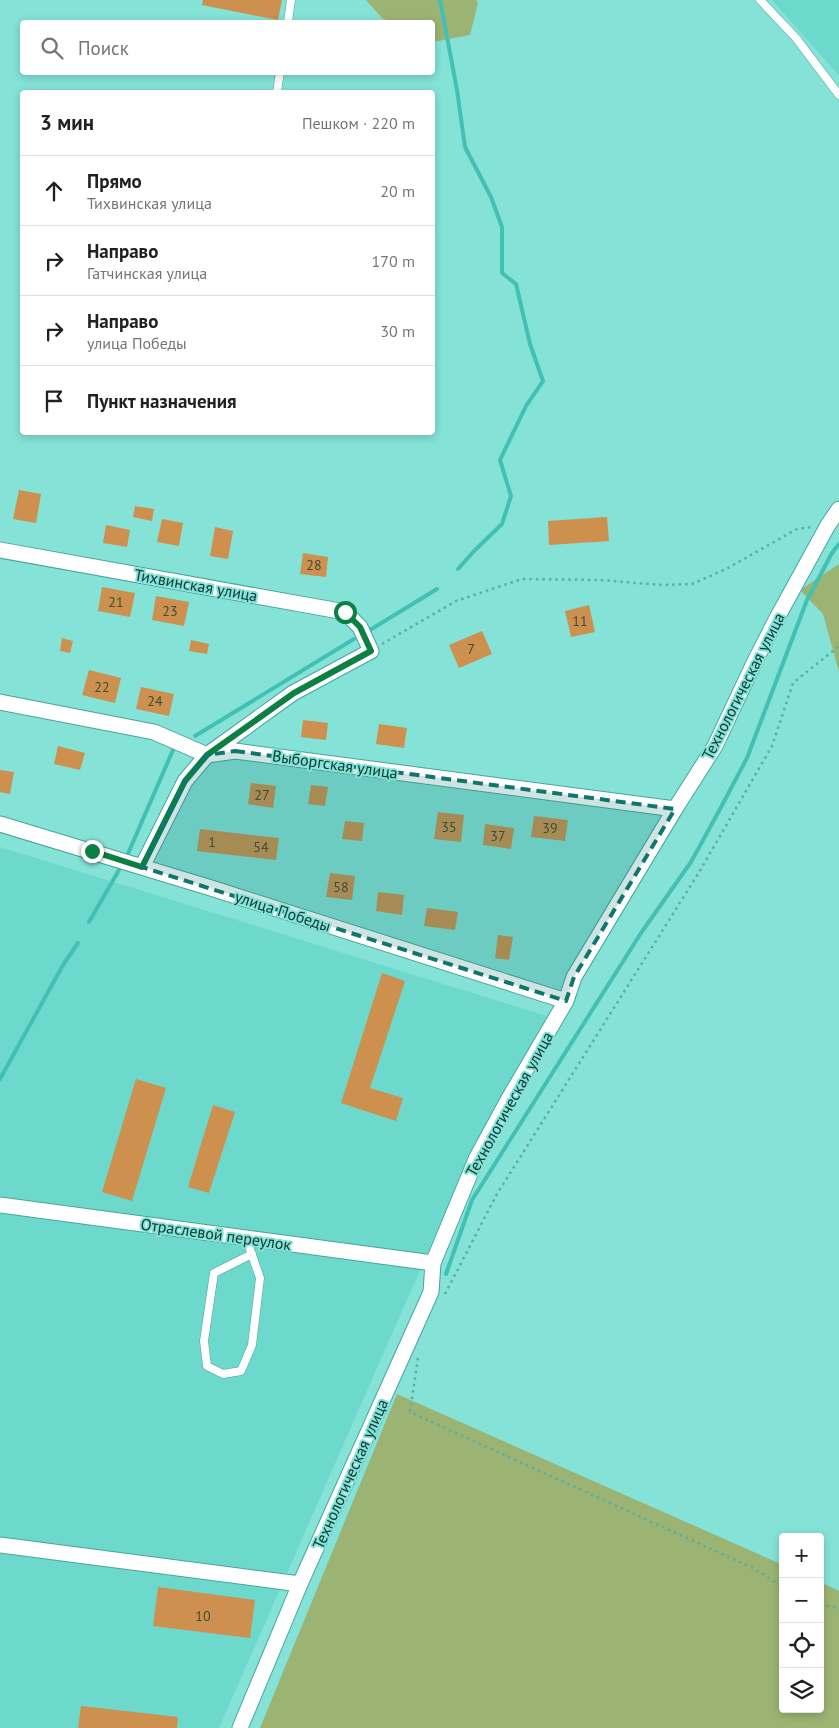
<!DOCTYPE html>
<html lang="ru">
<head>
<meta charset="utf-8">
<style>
  body { margin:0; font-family:"PT Sans",sans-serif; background:#f2f2f2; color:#202124 }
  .controls { position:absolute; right:15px; bottom:15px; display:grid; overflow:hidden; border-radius:5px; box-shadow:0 2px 8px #0003 }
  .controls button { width:45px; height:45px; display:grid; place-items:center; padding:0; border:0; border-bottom:1px solid #e0e0e0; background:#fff; color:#202124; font:25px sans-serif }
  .stop { position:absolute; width:15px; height:15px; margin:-11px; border:4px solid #0b8043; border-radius:50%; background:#fff }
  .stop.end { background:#0b8043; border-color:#fff; box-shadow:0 1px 5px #0008 }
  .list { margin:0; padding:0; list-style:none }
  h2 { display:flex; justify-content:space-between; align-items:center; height:65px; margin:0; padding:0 20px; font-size:21px }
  h2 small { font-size:16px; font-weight:400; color:#757577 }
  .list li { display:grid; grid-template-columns:32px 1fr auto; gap:15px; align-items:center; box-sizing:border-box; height:70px; padding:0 20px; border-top:1px solid #e0e0e0 }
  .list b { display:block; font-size:19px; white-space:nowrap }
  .list p { margin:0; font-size:16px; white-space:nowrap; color:#757577 }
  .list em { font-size:16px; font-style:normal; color:#757577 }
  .icon { flex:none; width:28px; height:28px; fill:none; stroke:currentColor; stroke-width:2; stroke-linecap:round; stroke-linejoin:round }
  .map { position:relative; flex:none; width:839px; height:1728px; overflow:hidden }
  .search { position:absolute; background:#fff; box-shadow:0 2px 8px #0003; left:20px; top:20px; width:415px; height:55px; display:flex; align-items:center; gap:12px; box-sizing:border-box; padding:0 18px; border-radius:5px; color:#757577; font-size:19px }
  .panel { position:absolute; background:#fff; box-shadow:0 2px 8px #0003; left:20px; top:90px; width:415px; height:345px; border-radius:5px }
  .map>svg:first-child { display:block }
  .built { fill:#6dd8cc }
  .green { fill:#9bb473 }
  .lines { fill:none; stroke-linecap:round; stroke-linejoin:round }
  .stream { stroke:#42c0b4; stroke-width:4 }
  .building { fill:#cd904e }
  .service-casing { stroke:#47a69c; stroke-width:9 }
  .minor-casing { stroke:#47a69c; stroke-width:17 }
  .path { stroke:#5eaca3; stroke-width:2.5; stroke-dasharray:2.5 4; stroke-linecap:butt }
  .service { stroke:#fff; stroke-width:8 }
  .minor { stroke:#fff; stroke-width:15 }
  .route { stroke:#0b8043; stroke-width:6 }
  .marked { fill:#0f766e; fill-opacity:0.2; stroke:#0f766e; stroke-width:4; stroke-dasharray:10 6; stroke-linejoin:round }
  .labels { text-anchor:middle; stroke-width:4; stroke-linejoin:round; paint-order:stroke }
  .number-label { font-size:14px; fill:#3d4d3a }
  .street-label { font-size:16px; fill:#0d3733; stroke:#84e2d7 }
</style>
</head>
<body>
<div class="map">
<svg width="839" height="1728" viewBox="0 0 839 1728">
  <rect width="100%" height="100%" fill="#84e2d7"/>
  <path class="built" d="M772 0H839V77L835 71Z
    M0 847 547 1016 470 1156 219 1728H0Z"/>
  <path class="green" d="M366 0H476L478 3 470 35 433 42 432 22H390L382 18Z
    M839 564V672L823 614 800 590Z
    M397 1394 783 1565V1709H820V1582L839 1591V1728H260Z"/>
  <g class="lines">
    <path class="stream" d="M440 0 457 90 465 147 491 197 502 227V273L516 284 530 344 543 381 526 406 500 460 511 496 502 524 474 551 458 569
      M370 630 437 589
      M195 736 354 639
      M127 856 173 750
      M89 922 119 870
      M0 1079 63 965 78 943
      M446 1274 472 1200 641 933 691 862 719 811 747 758 807 600 832 553 839 544"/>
  </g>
  <path class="building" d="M203 0H282L278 20 202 5Z
    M19 490 41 494 36 523 13 519Z
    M135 506 154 509 152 521 133 517Z
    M607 517 609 541 549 545 548 521Z
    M162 519 183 523 179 546 157 542Z
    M106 525 130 530 127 547 103 543Z
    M215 527 233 531 228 559 210 556Z
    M303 553 328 557 326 577 300 574Z
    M102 587 135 593 130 617 98 611Z
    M156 596 189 602 184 626 152 620Z
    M589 605 595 632 571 637 565 611Z
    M482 631 492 654 459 668 449 645Z
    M62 638 73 641 70 653 60 651Z
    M191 640 209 644 207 654 189 651Z
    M89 670 121 678 115 703 82 695Z
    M141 687 174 694 169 716 136 709Z
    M303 720 328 723 326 740 301 737Z
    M379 724 407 728 404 748 376 744Z
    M58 746 85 753 80 770 54 764Z
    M0 770 14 772 10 794 0 792Z
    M251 783 276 786 273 808 248 804Z
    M311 785 328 787 325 806 308 804Z
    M438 812 464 815 461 842 434 839Z
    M534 816 568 820 565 841 531 837Z
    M345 821 364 823 362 841 342 839Z
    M485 824 514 828 511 849 483 845Z
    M200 829 279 838 276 860 197 851Z
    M330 873 355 876 352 900 326 897Z
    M378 892 404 895 402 915 376 911Z
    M427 908 458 912 455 930 424 926Z
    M498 935 513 937 509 960 495 958Z
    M382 973 405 981 370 1088 403 1098 396 1121 341 1103Z
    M136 1079 166 1088 132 1201 102 1192Z
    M213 1105 235 1112 209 1193 188 1187Z
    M158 1587 255 1600 250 1638 153 1626Z
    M81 1706 178 1717 177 1728H78Z"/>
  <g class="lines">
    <defs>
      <path id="service" d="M760 0 796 38 839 95
        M288 22 291 0
        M277 92 280 72
        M246 1238 260 1278 252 1345 241 1371 223 1374 207 1366 204 1341 214 1273 252 1254"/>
      <path id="minor" d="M0 550 345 612 360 627 371 651 293 693 207 755 185 781 142 867
        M0 702 154 732 207 755 235 751 675 809
        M0 824 211 888 566 1001
        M0 1205 433 1263
        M0 1545 300 1584
        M240 1728 300 1584 431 1292 433 1263 477 1157 508 1100 566 1001 574 977 675 809 715 746 755 661 778 616 828 525 839 509"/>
    </defs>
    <use href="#service" class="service-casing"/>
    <use href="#minor" class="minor-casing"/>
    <path class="path" d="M382 644 456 601 522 579 600 580 662 585 692 584 726 569 797 529 812 527
      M445 1294 497 1194 698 874 772 746 793 683 839 646
      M418 1358 410 1412 755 1569 783 1587
      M820 1605 839 1608"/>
    <use href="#service" class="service"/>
    <use href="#minor" class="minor"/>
  </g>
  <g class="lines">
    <path class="route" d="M92 851 142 867 185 781 207 755 294 693 371 651 360 627 345 612"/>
  </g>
  <path class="marked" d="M235 751 675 809 574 977 566 1001 142 867 185 781 207 755Z"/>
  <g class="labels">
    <g class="number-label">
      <text x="314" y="570">28</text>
      <text x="116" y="607">21</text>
      <text x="170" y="616">23</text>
      <text x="580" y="626">11</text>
      <text x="471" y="654">7</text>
      <text x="102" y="692">22</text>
      <text x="155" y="706">24</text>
      <text x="262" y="800">27</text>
      <text x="449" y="832">35</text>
      <text x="550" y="833">39</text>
      <text x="498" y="841">37</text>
      <text x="212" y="847">1</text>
      <text x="261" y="852">54</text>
      <text x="341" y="892">58</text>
      <text x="203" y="1621">10</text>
    </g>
    <g class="street-label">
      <text transform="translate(196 585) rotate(10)" y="6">Тихвинская улица</text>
      <text transform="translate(743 686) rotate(-63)" y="6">Технологическая улица</text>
      <text transform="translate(335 764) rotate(8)" y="6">Выборгская улица</text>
      <text transform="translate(283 911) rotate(18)" y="6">улица Победы</text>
      <text transform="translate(509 1104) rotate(-61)" y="6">Технологическая улица</text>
      <text transform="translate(216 1234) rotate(8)" y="6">Отраслевой переулок</text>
      <text transform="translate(350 1474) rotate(-66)" y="6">Технологическая улица</text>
    </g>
  </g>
</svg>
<div class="controls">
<button>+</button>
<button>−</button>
<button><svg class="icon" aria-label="locate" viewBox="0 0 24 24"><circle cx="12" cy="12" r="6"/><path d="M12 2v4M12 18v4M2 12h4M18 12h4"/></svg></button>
<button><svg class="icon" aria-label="layers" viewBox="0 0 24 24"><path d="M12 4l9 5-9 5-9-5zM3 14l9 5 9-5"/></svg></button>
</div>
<div class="stop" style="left:345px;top:612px"></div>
<div class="stop end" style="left:92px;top:851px"></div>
<div class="search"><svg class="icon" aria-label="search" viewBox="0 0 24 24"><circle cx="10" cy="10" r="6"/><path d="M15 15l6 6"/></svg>Поиск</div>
<section class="panel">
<h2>3 мин<small>Пешком · 220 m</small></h2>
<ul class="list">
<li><svg class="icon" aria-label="ahead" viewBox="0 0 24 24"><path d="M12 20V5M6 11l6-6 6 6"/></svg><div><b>Прямо</b><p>Тихвинская улица</p></div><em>20 m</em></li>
<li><svg class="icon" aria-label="right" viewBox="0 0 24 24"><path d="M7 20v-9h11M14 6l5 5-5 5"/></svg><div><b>Направо</b><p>Гатчинская улица</p></div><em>170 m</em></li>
<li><svg class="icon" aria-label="right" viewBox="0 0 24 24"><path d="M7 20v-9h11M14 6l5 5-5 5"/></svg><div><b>Направо</b><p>улица Победы</p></div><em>30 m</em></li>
<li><svg class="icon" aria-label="arrive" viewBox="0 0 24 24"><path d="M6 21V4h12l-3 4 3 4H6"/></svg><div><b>Пункт назначения</b></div></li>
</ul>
</section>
</div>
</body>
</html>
